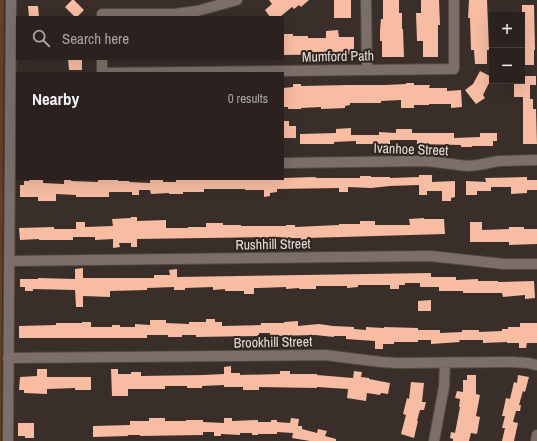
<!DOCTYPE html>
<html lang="en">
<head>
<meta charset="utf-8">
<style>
  body { margin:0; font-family:"Archivo Narrow",sans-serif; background:#332a28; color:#f1f3f6 }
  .controls { position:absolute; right:12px; top:12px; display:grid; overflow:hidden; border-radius:0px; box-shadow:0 4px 16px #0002 }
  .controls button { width:36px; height:36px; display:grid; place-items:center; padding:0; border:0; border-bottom:1px solid #473f3d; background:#2b221f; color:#f1f3f6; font:20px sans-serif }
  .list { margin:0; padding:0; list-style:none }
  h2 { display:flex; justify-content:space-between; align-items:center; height:52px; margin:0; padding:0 16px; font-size:17px }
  h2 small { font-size:13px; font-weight:400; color:#a6a4a4 }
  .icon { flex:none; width:22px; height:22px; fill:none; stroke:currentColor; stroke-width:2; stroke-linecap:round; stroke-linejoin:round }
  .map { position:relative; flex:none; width:537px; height:441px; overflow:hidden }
  .search { position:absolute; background:#2b221f; box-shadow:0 4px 16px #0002; left:16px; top:16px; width:268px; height:44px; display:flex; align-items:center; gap:10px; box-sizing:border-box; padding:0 14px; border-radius:0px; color:#a6a4a4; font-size:15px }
  .panel { position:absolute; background:#2b221f; box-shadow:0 4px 16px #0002; left:16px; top:72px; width:268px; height:108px; border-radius:0px }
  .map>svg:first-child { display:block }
  .green { fill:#693c27 }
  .building { fill:#f7bca2 }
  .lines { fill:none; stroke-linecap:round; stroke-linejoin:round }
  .minor-casing { stroke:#534a45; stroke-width:12 }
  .minor { stroke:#7c6f69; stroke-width:10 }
  .labels { text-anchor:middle; stroke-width:4; stroke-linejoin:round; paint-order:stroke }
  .street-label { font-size:14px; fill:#e4ddd9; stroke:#2f241f }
</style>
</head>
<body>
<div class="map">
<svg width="537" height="441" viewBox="0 0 537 441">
  <rect width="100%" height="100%" fill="#392e29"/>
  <path class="green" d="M0 0H4L1 441H0Z"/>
  <path class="building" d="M72 0H74L84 10 77 17H75L65 7Z
    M269 0H309L301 7 299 5 294 9 292 7 280 17H270L265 10 272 4Z
    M334 0H351V18H334Z
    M383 0H399V13H402V29H403L404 57H382V41H380V30L381 19H383Z
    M421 0H439L440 25H438V57H423V41H417L416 13H421Z
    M469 0H487L489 50H487V64H475L474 50H471L470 18H468Z
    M522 5H534L535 50H534V65H522V54H525V41H522Z
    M28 6H38L39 17H29Z
    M338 30 339 37H354V54L283 55V34H293V36H308V38H326V31Z
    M68 59H82V70H69Z
    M480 71 492 77 483 95 485 98 476 104 465 90 473 84Z
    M522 76H536V85H530V99H533V109H536L537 144H523V97H514V83H516V81H522Z
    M406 83H414V85H430L429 88H447V91L461 90 462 107 451 108V104H429V105H414V108H401V100L381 101V103H350V105L345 106V108L321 109V107L301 108V109H288V107H283V88L293 87V84H301V86L349 85H385L406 84Z
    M283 121H289V126H296V138H283Z
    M351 128V135H379V132L396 133V129H412V133H454V138L480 137V133H497V141H493V146H472V147H461V145L417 144V140H390V144H356V141L334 142V144H300V134L336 133V129Z
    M419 175H432V182L455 181V197L451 198V201H442V191H427V195H419V185L390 186 371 188 348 187V192H339V188L277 189V192L270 193V196L264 197V190H245V189H204V192H183V194H169V193L151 194 150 190H139V195H132V192H109V197H76V195L56 194V201H38V197H20V185H24V181H29V179H43V183L64 184V179H71V181L98 182V179H118V181H129V182L150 183V179H163V182H176V179H283V178L316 177V178H360V176H371V177H390V178L419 177Z
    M527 177V180H537V190H527V193L511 194V187H491V191H477V195H466V181L486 182 485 178Z
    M131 217H137V221L166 220V228H188V227H206V223H223V225H241V226H286V225H295V227L339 225V224H360V221H375V225H410L409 219 424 218V219H444L445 234 307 238V244H302L301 238H281V237L137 239V247H131V243H119L120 247 113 248V239L95 240V237H73V240H39V239L20 240 19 228 54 227V229H76V222H85V227L113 226 112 219 131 218Z
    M470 222H482V230L509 229V227H524V229H537V244L509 245V242H470Z
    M83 268V278H154V275H170L169 270 177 269V277L431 273V277H456V280L478 279V281H498V282L534 281 535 298 525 299V295L503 297 502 293H463V291H439V287H420V283H405V285H399V289H390V285H358V287L347 288V286H316V289H299V288L286 289V287L259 288H254V294H244V291H225V289L213 290V287L185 288V290H174V287L147 288V290L110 291V297L83 296V307H76L75 290 33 289V291H25V287H20V279H38V278L75 279V269Z
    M431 300V311H418V301Z
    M206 319H215V322H222V326L261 325V323H284V322L298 321V326L319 324 333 326 354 327V329L366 330V327L384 328V327L418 328V330H440V333L462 332V330H479V332L502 331V329H508V327H520V323H537V343H527L526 348H519V343H507V342L483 343V340H459L460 342 431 344V340H418V342H394V344H383V349H375V341L346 339V336H334V337L315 335 270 336V333H259V336L196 337V335H182V337H168V335H147V338H19V326L56 325V323H82V322H91V327H112V325H120V327H135V324L150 325V320H166V323L189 324V322H206Z
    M231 366V373H240V375L280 374V371H290V374H317V375L353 378 354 371 362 372 361 377 369 378V379L390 383 388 394 381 393 380 395 367 393 366 401 347 398 348 389 317 387V388L259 387V390H243V387H224V385L202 386V388H187V386H165V389H128V396H112L111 369H118V374H131V372H141V376L203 375 224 374V367Z
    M37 369H47V377H91V390H75V388L47 389V394L24 393V390H19L20 377 37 376Z
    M467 375H476V394L480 395 476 416 480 417 477 434 471 433 469 441H453V439L450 438 451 432 455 433 460 407H459L460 399 455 398 457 391 463 392V380H467Z
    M518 375 529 377 525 392 523 391 519 405H521L520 411H516L513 422 518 423 514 441H502L505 428H502L505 416H502L506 398 510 399 514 382 517 383Z
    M411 382 424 383 422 402H426L424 410H420L417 421H418L414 438 401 434 406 415 403 414 407 398 409 399Z
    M149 418H165V421H186V420H203V422L224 423V418H232V421L258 420V422H271V420H277V422L290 423 291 418 299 419 298 426H302V429L317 433 318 429 327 431 325 436 336 439V441H310L292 438 293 433 277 432V434H258V435H252V433H240V435L221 434V436H214V432H203V435L140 436V435H128V436L93 437V426L130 425V421H149Z
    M18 423H34V438H25V436H18Z"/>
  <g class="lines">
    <defs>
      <path id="minor" d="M366 0 367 70
        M102 17V14H174L197 11 237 0
        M102 59V73L454 69V0
        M283 163 427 161 467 166 478 165 499 161 537 160
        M9 261 430 256 504 264H537
        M8 358 325 355 381 362 398 363 512 362 528 363 537 365
        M8 441 11 0
        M434 441 444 387 445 363
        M536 441 537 435"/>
    </defs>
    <use href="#minor" class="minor-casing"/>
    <use href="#minor" class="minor"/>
  </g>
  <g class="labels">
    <g class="street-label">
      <text transform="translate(338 56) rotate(-1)" y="5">Mumford Path</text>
      <text transform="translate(411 149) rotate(2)" y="5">Ivanhoe Street</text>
      <text transform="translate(273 244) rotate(-1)" y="5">Rushhill Street</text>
      <text transform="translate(273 342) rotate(-1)" y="5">Brookhill Street</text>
    </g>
  </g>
</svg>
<div class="controls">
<button>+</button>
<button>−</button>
</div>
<div class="search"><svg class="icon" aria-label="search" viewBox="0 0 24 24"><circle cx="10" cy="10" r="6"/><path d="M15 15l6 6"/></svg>Search here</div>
<section class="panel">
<h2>Nearby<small>0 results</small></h2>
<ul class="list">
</ul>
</section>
</div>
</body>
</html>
